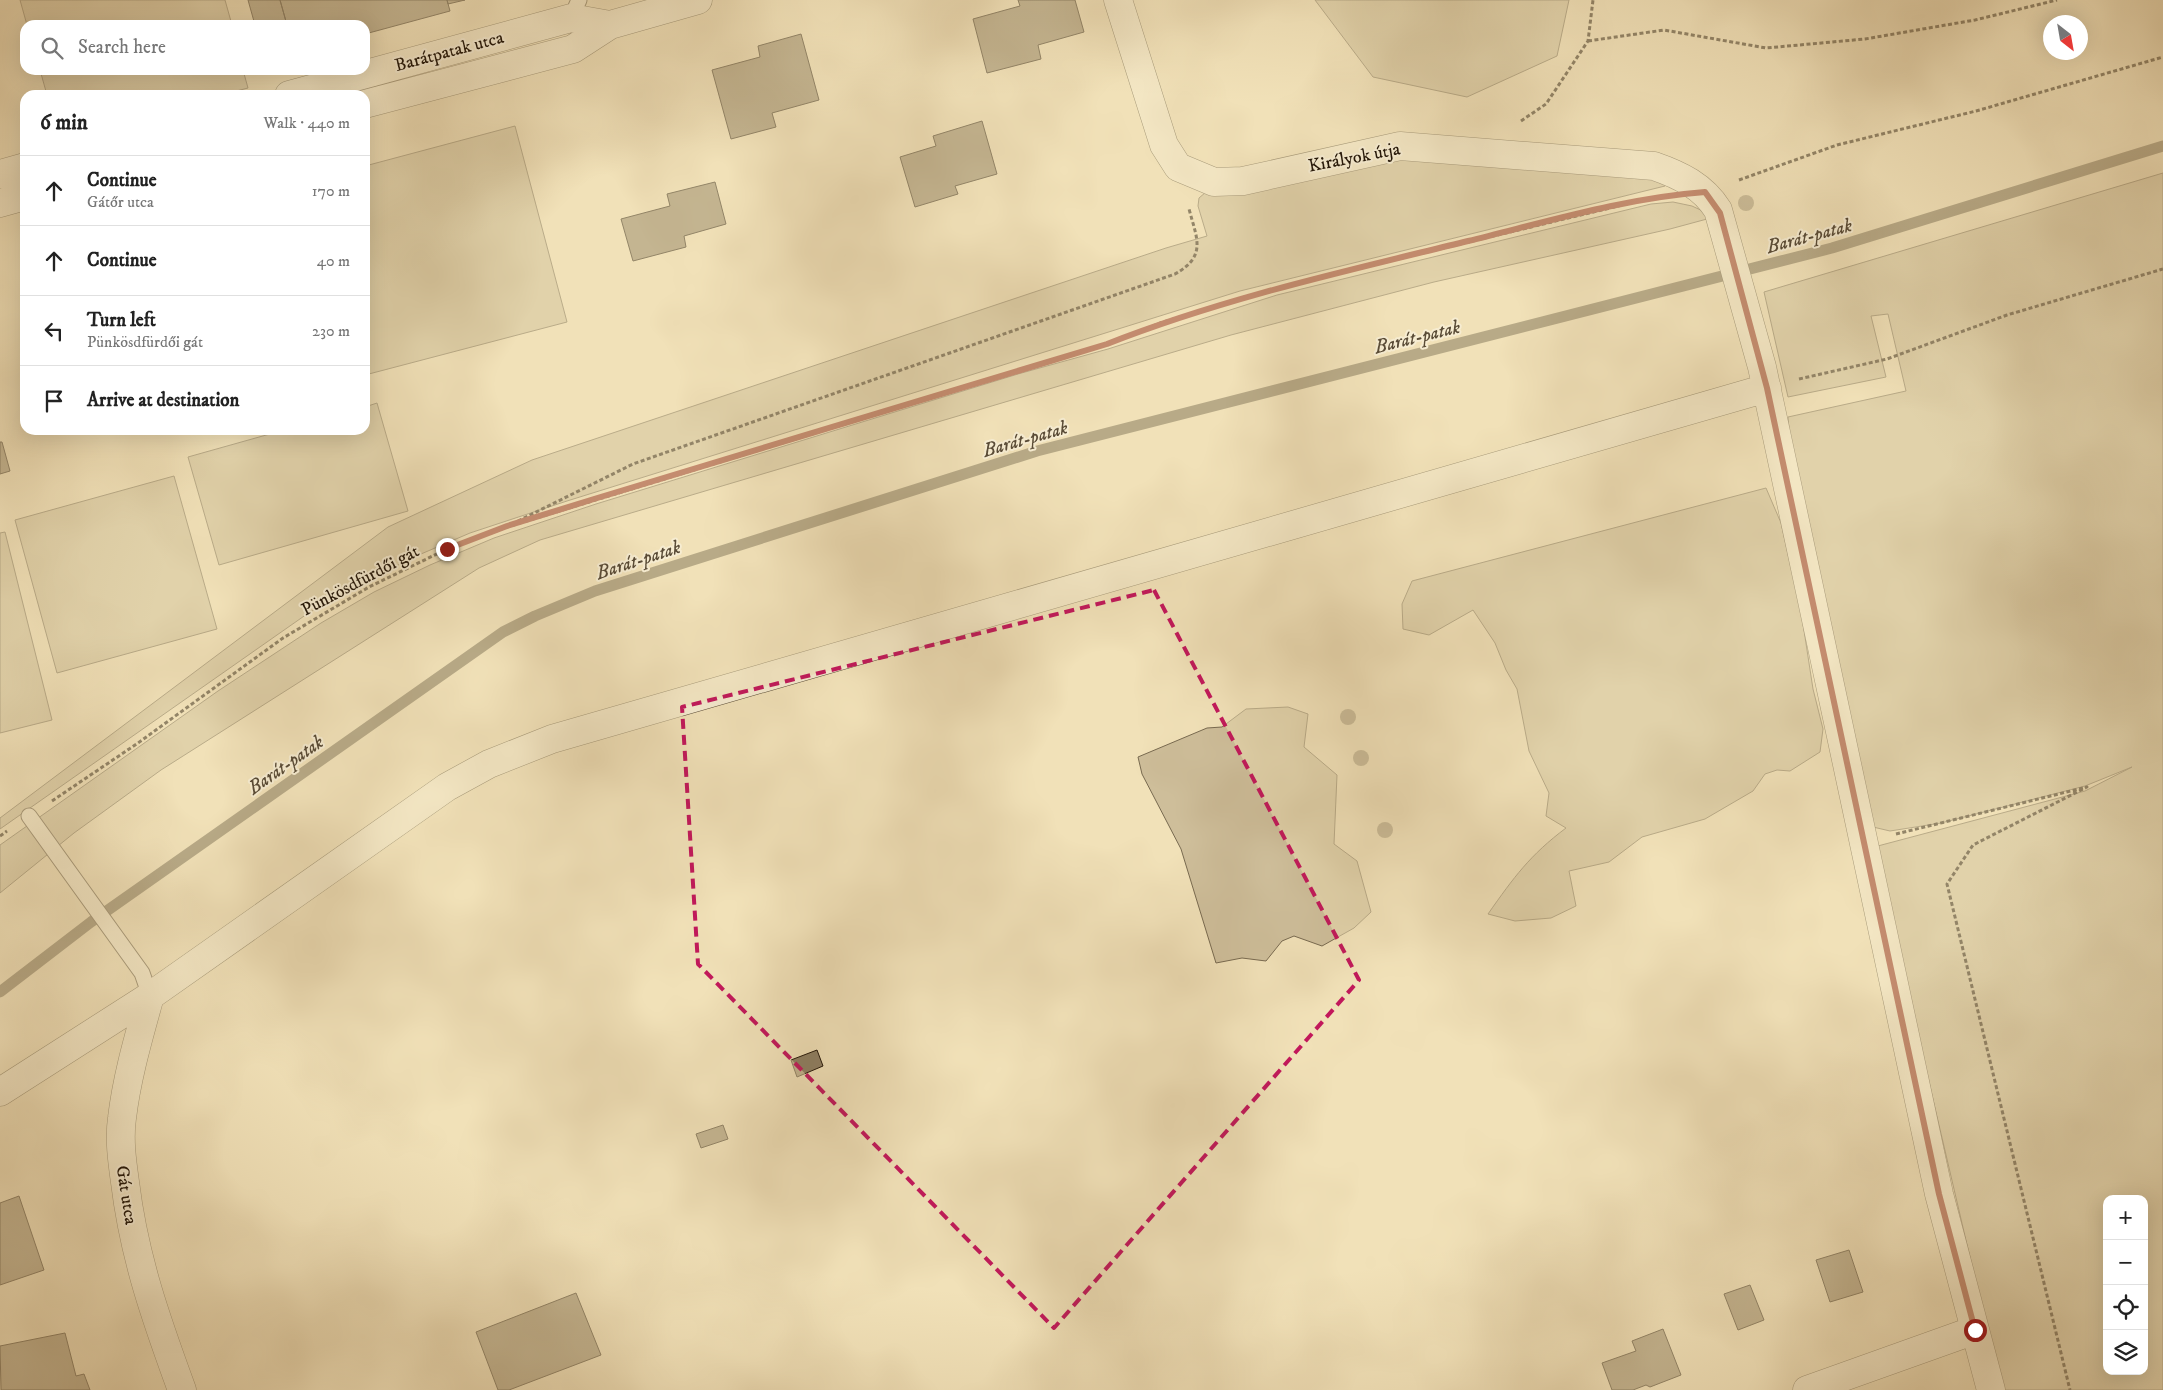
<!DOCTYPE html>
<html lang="en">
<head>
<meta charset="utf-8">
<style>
  body { margin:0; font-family:"IM FELL DW Pica",serif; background:#f6f6f6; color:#222 }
  .controls { position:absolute; right:15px; bottom:15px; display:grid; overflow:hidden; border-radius:10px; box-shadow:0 5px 20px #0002 }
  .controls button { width:45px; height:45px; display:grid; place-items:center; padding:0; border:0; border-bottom:1px solid #e0e0e0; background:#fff; color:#222; font:25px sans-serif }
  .compass { position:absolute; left:2043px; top:15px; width:45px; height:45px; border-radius:50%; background:#fff; box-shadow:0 5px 20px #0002; rotate:149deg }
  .stop { position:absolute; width:15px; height:15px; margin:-11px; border:4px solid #8f2418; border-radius:50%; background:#fff }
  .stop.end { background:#8f2418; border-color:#fff; box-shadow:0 1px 5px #0008 }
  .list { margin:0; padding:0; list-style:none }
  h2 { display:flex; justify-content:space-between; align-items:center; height:65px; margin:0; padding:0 20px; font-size:21px }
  h2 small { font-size:16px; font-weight:400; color:#767676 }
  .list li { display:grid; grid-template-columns:32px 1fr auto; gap:15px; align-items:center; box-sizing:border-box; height:70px; padding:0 20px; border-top:1px solid #e0e0e0 }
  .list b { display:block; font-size:19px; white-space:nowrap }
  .list p { margin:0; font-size:16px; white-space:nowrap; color:#767676 }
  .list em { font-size:16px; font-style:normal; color:#767676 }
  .icon { flex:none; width:28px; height:28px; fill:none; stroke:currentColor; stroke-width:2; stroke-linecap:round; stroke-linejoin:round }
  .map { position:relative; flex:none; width:2163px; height:1390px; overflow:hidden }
  .search { position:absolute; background:#fff; box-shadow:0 5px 20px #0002; left:20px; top:20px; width:350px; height:55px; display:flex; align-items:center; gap:12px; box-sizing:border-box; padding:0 18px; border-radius:15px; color:#767676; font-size:19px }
  .panel { position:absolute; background:#fff; box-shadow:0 5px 20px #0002; left:20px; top:90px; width:350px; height:345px; border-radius:15px }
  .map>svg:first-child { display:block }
  .green { fill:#cebe9a; stroke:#786a50; fill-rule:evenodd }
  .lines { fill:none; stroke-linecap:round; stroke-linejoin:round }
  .stream { stroke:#74664d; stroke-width:11 }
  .building { fill:#8e7f63; stroke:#221507 }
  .lane-casing { stroke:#564833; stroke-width:17 }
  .street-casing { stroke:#564833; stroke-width:29 }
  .path { stroke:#221507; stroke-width:3; stroke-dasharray:4 2.5; stroke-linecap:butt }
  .lane { stroke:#f6ecd1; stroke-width:15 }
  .street { stroke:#f6ecd1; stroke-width:28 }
  .tree { fill:#a09173 }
  .route { stroke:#8f2418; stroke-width:6 }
  .marked { fill:none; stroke:#c2185b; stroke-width:4; stroke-dasharray:10 6; stroke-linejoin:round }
  .labels { text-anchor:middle; stroke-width:4; stroke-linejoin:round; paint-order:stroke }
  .street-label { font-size:18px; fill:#221507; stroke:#f6ecd1 }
  .water-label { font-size:19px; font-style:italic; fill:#594b36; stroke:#f6ecd1 }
</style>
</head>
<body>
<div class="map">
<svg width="2163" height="1390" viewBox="0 0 2163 1390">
  <rect width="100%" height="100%" fill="#f1e1b8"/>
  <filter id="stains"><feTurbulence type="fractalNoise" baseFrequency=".004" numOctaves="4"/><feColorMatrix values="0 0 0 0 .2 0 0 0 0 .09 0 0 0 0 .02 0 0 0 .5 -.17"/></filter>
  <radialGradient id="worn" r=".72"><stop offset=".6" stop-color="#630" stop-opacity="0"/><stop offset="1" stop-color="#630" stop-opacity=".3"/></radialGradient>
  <path class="green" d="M20 0H225L232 25H27Z
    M1315 0H1569L1557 56 1467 97 1373 77Z
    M40 70H243L248 88 221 95H47Z
    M515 126 567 322 365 375V166Z
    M1386 156 1657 176 1668 182 1665 186 1240 291 567 501 470 533 414 557 339 595 307 614 0 829V818L388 527 532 460 1166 248 1207 236 1198 206 1199 198 1206 192Z
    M2163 173V1390H2001L1874 847 2085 791 2132 767 2085 786 1941 823 1890 831 1873 827 1792 467 1788 417 1906 391 1888 314 1871 316 1886 377 1788 397 1764 292ZM2107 1199H2144V1371H2107Z
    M1673 202 1692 206 1707 213V219L1670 229 1434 282 1231 335 540 540 479 568 161 770 74 833 0 893V845L218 691 321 623 374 592 430 565 494 538 596 504 1018 374 1108 349 1277 295 1651 204Z
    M377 403 408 511 219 565 188 457 284 430H365V407Z
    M174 476 217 629 57 673 15 520Z
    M1766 488 1781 523 1801 611 1813 689 1823 729 1820 752 1790 771 1777 770 1765 774 1753 791 1705 819 1642 837 1609 862 1569 871 1576 906 1551 918 1515 921 1488 914C1514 877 1530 855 1566 828L1546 816 1549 793 1529 751 1517 689 1506 670 1495 643 1473 610 1429 635 1403 629 1402 604 1412 581Z
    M5 532 52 720 0 733V533Z
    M1288 707 1308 714 1304 747 1337 775 1334 844 1357 861 1371 912 1354 928 1322 946 1294 936 1282 941 1266 961 1242 958 1216 963 1181 849 1142 774 1138 757 1207 728 1222 727 1246 709Z"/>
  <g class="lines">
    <path class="stream" d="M0 992 91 922 503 632 535 616 595 591 1037 451 1832 248 2163 146"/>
  </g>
  <path class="building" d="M248 0H280L287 25H255Z
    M280 0H447L450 11 365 34V25H287Z
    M447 0H465L448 4Z
    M1018 0H1075L1084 32 1038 45 1041 59 987 73 973 19 1020 6Z
    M801 34 819 100 772 113 776 127 731 139 712 70 760 57 758 46Z
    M982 121 997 174 955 186 958 194 915 207 900 157 936 146 933 136Z
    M715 182 726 224 684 236 686 247 633 261 621 219 670 206 667 194Z
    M0 442H2L10 471 0 474Z
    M817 1050 823 1066 797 1077 791 1060Z
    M723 1125 728 1139 701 1148 696 1134Z
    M19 1196 44 1270 0 1285V1203Z
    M1849 1250 1863 1292 1830 1302 1816 1260Z
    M1750 1285 1764 1320 1738 1330 1724 1294Z
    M576 1293 601 1355 509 1390H498L476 1332Z
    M1663 1329 1681 1375 1650 1387 1646 1385 1633 1390H1612L1602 1363 1636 1351 1632 1341Z
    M65 1333 76 1376 84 1374 90 1390H1L0 1346Z"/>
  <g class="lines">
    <defs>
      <path id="lane" d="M571 18 579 0
        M29 816 142 973 150 996"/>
      <path id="street" d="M1118 0 1164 145 1178 167 1214 182 1243 181 1400 146 1654 166C1680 175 1703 186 1718 210L1762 367 1939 1194 1991 1390
        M289 95 571 18 610 25
        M365 104 573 49 610 25 698 0
        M0 174 25 167
        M0 203 25 196
        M150 996C139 1036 127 1076 122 1118 119 1139 122 1161 125 1182 134 1257 156 1319 182 1390
        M0 1092 150 996 447 787 489 764 552 739 1767 388
        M1807 1390 1975 1330"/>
    </defs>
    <use href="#lane" class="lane-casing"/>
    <use href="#street" class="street-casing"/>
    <path class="path" d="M1588 41 1664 30 1766 48 1865 39 1975 20 2057 0
      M1521 121 1546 104 1588 41 1593 0
      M1739 180 1837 145 1976 111 2163 57
      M1799 379 1887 359 2007 315 2163 269
      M518 521 633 464 1175 274C1207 256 1197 239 1189 209
      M52 801 138 743 283 638 369 587 447 549 507 527 1107 344 1163 322 1294 284 1643 200
      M1896 834 2087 787 1973 845 1947 884 2070 1390
      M0 836 7 831"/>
    <use href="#lane" class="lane"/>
    <use href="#street" class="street"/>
  </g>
  <g class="tree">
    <circle cx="1746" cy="203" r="8"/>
    <circle cx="1348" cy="717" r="8"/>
    <circle cx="1361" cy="758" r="8"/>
    <circle cx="1385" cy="830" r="8"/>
  </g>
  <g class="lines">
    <path class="route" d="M447 549 507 526 594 499 1107 344C1224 298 1346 271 1468 241 1546 222 1625 198 1705 192L1720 213 1767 388 1939 1194 1975 1330"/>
  </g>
  <path d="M0 0H2163V1390H0ZM1154 590 1359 980 1054 1328 698 964 682 707Z" fill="#f1e1b8" fill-opacity=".55" fill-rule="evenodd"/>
  <path class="marked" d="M1154 590 1359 980 1054 1328 698 964 682 707Z"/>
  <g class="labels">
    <g class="street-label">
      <text transform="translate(449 51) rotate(-15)" y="6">Barátpatak utca</text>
      <text transform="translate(1354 157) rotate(-11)" y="6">Királyok útja</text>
      <text transform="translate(360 580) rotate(-28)" y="6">Pünkösdfürdői gát</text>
      <text transform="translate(127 1195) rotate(81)" y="6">Gát utca</text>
    </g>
    <g class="water-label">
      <text transform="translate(1809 235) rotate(-15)" y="7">Barát-patak</text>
      <text transform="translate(1417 336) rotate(-14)" y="7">Barát-patak</text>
      <text transform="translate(1025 438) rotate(-16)" y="7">Barát-patak</text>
      <text transform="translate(638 559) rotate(-18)" y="7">Barát-patak</text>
      <text transform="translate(285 764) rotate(-35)" y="7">Barát-patak</text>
    </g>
  </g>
  <rect width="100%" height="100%" filter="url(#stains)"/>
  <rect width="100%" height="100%" fill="url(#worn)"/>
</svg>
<div class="controls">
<button>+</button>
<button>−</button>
<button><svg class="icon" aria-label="locate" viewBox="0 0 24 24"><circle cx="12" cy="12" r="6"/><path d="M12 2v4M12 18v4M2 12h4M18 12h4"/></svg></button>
<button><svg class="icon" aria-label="layers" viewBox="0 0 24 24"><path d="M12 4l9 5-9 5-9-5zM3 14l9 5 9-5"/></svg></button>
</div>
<svg class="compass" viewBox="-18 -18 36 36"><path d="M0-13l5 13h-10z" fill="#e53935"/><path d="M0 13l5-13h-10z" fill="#767676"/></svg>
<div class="stop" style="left:1975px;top:1330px"></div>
<div class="stop end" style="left:447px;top:549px"></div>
<div class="search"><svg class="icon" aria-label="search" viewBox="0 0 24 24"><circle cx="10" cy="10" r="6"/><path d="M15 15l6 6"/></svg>Search here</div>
<section class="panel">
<h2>6 min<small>Walk · 440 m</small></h2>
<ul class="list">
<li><svg class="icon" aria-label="ahead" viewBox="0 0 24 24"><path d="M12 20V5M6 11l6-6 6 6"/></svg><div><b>Continue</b><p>Gátőr utca</p></div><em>170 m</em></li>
<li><svg class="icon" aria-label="ahead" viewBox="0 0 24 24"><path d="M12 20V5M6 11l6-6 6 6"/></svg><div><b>Continue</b></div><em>40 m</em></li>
<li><svg class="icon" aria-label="left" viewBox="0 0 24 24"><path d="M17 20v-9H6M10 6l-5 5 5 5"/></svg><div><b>Turn left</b><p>Pünkösdfürdői gát</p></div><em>230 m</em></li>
<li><svg class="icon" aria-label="arrive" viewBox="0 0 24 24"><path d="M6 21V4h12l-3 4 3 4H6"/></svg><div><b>Arrive at destination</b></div></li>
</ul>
</section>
</div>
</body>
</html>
